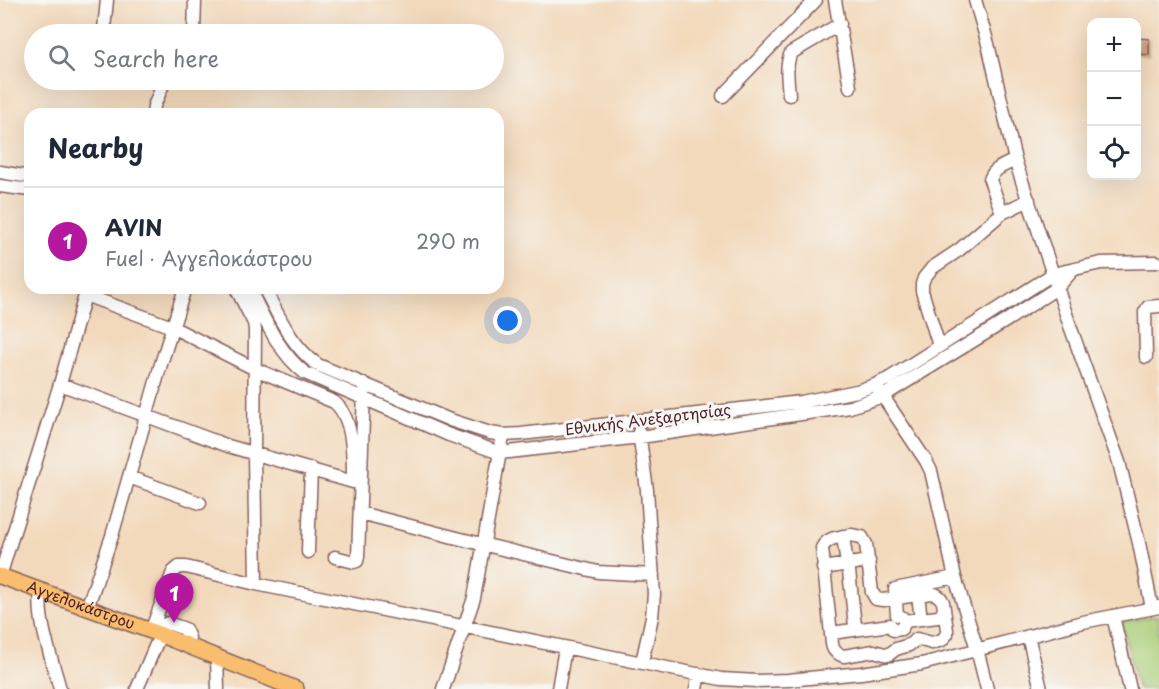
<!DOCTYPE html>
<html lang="en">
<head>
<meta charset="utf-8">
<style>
  body { margin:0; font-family:"Playpen Sans",sans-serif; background:#f6f6f7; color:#1f2937 }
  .controls { position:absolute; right:18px; top:18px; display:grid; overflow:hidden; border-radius:12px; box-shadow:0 6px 24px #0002 }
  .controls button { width:54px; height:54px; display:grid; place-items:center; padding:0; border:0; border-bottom:2px solid #e0e1e3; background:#fff; color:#1f2937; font:30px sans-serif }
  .you { position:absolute; left:508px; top:321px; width:21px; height:21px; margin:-15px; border:4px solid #fff; border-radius:50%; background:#1a73e8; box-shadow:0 0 0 9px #1a73e833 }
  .badge { display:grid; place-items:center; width:39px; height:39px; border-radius:50%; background:#b5179e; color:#fff; font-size:20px; font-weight:700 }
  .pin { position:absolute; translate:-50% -50px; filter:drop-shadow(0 2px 3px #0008) }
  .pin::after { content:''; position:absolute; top:32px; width:21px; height:18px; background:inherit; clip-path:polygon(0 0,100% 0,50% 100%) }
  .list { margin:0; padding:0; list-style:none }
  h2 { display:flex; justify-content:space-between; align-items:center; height:78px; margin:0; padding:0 24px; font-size:26px }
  h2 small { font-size:20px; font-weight:400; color:#747a83 }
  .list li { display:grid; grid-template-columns:39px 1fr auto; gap:18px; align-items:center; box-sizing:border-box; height:108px; padding:0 24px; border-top:2px solid #e0e1e3 }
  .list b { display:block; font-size:22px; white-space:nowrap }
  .list p { margin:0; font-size:20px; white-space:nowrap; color:#747a83 }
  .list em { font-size:20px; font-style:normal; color:#747a83 }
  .icon { flex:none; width:33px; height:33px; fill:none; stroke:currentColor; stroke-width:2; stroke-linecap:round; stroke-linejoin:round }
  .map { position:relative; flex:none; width:1159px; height:689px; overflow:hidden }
  .search { position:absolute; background:#fff; box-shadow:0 6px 24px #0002; left:24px; top:24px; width:480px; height:66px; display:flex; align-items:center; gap:15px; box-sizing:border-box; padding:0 21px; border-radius:33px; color:#747a83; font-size:22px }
  .panel { position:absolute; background:#fff; box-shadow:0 6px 24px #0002; left:24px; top:108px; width:480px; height:186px; border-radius:18px }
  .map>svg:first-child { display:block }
  .green { fill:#a9cd76; stroke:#7a7650; stroke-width:1.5 }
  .building { fill:#cb9f78 }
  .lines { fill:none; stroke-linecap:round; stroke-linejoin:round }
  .minor-casing { stroke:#85605d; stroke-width:15 }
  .major-casing { stroke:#85605d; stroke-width:18 }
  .minor { stroke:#fff; stroke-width:12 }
  .major { stroke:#f9be6d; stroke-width:15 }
  .labels { text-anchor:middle; stroke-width:6; stroke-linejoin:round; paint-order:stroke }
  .street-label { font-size:15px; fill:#4a1f2b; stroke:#f6f6f2 }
</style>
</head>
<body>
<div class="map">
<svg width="1159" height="689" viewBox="0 0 1159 689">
  <rect width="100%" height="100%" fill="#f6f6f2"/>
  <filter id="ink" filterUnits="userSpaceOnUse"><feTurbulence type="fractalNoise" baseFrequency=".0167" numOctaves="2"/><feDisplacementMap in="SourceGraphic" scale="12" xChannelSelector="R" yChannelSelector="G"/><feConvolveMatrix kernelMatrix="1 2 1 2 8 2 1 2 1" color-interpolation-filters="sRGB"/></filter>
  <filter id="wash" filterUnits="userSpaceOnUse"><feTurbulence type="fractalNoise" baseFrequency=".008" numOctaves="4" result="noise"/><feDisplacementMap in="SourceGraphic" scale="24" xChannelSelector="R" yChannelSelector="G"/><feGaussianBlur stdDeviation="1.35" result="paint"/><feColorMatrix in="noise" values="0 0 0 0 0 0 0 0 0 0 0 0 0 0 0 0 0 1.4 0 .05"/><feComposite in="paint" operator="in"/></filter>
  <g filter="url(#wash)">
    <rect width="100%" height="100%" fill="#f3d9bb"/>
    <path class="green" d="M1154 616H1159V689H1138L1121 622Z"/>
    <g id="blocks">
      <path class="building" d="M1137 38 1149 39V55L1137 54Z"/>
    </g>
  </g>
  <g filter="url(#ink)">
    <use href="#blocks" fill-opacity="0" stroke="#85605d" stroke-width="1.5"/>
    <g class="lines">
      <defs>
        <path id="minor" d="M835 0 850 87
          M975 0 988 44 1015 160 1070 326 1119 462 1139 543 1152 608
          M104 29 107 0
          M194 34 195 0
          M789 95C788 82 785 65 791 53L840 24
          M723 96 816 0
          M153 114 154 106 165 80
          M1015 160C1006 165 993 168 990 180L1002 213 1029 200
          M0 172 30 177
          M0 186 30 190
          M236 288 254 323 255 330 254 454 256 584
          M249 288C264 318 278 352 305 373L449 435 500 453 640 437 850 407 883 396 1004 322 1057 288 1073 270
          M264 288C279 316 291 346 318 365L450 420 490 433 503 435 521 434 801 402 857 391 875 385 888 379 1053 274 1101 263 1157 262
          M939 346 922 291V284L924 278 932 268 959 250 1002 213
          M1146 357 1145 312 1148 307 1159 306
          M60 384 228 446 353 482C353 458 354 418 334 402L255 369 172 327 85 295
          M878 389 926 461 931 471 955 577 977 649 987 689
          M639 432 647 490 654 594 652 617 642 662
          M129 477 200 503
          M360 513 461 539 598 572 653 575
          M851 535 862 537 866 544 872 592 876 599 883 600 931 593C937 594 940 596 943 602L947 630V634L942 640 932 643 917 639 909 645 896 649 888 655 874 651 844 656C837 654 833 651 832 644L822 548C827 537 840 537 851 535Z
          M843 536 847 565 849 571 855 626 853 630
          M308 552 311 469
          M335 557 354 562 357 561 358 557 364 391
          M823 568 869 561
          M0 576 60 384 87 288
          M41 591C37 622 52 658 60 689
          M918 595 921 619
          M87 608 112 536 161 364 185 288
          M1113 616 1130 689
          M904 621 938 617 942 614 944 609
          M159 627 168 623 185 629 189 638
          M151 631 173 572 179 567H186L256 584 721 679 757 681 788 680 861 673 922 664 1083 622 1159 607
          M831 633 890 625 894 630 901 629C906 623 905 617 897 615L895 589 955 577
          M1028 636 1041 689
          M217 658 218 689
          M137 689 160 635
          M443 689 474 598 503 435
          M558 689 565 648
          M696 689 699 674"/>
        <g id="major">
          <path id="s1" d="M0 576 151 631 296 689"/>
        </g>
      </defs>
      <use href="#minor" class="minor-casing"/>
      <use href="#major" class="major-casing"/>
      <use href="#minor" class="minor"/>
      <use href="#major" class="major"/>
    </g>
  </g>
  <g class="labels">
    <g class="street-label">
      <text transform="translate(648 420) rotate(-7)" y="5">Εθνικής Ανεξαρτησίας</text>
      <text dy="5" stroke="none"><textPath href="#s1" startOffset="86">Αγγελοκάστρου</textPath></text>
    </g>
  </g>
</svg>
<div class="controls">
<button>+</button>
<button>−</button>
<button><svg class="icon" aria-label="locate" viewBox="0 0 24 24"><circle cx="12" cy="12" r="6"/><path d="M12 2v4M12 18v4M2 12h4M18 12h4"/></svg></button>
</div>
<div class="you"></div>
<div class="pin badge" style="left:174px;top:623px">1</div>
<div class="search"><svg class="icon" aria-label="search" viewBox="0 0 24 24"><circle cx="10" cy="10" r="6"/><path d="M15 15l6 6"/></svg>Search here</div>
<section class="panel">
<h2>Nearby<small></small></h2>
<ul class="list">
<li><span class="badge">1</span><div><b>AVIN</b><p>Fuel · Αγγελοκάστρου</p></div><em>290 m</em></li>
</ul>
</section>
</div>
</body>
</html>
